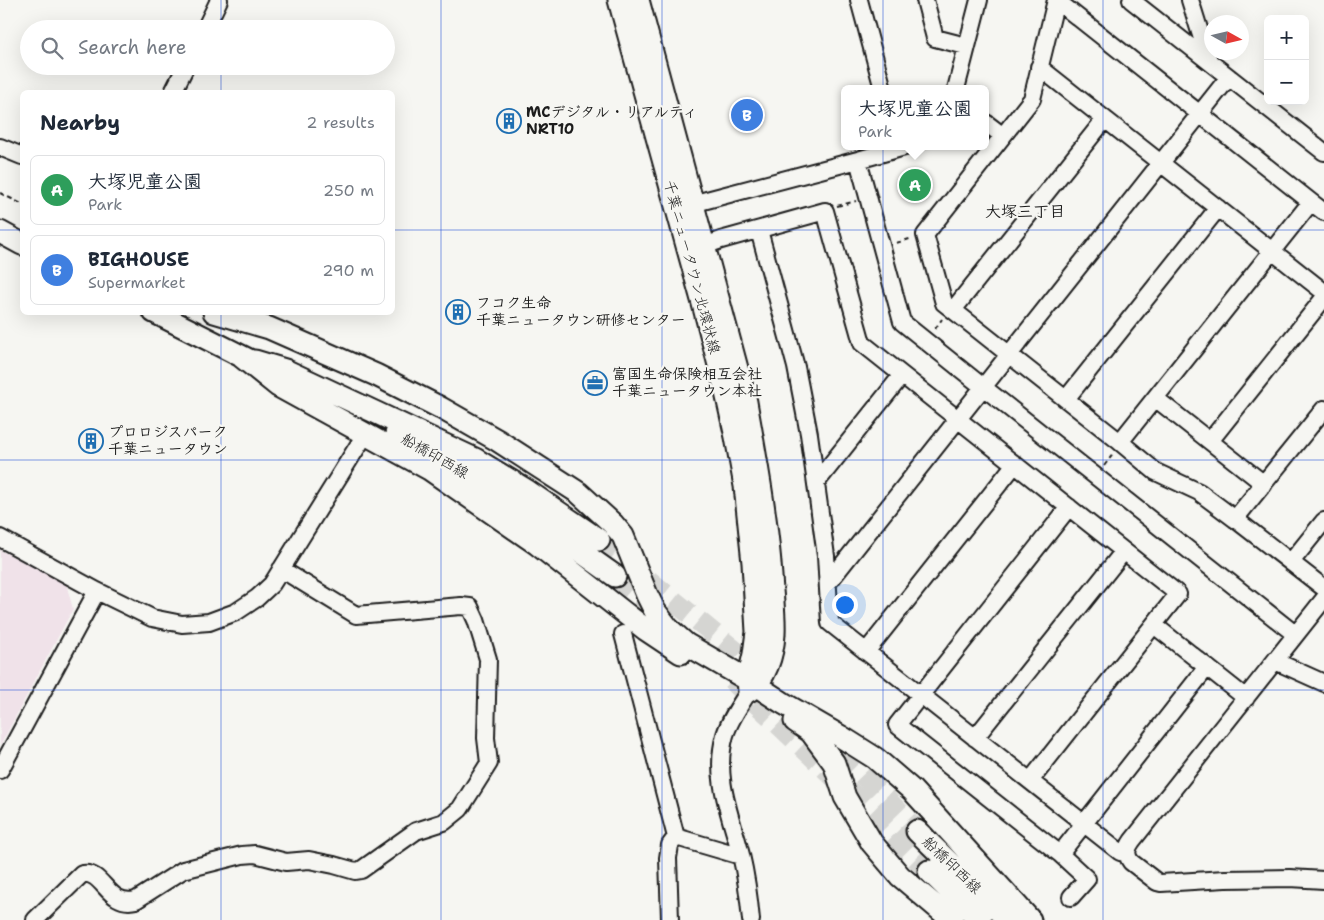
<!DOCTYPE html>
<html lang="en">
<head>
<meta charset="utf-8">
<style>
  body { margin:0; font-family:"Shantell Sans","Klee One",sans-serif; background:#f2f2f3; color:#1f2937 }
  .controls { position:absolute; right:15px; top:15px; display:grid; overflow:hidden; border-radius:8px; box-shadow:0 5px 20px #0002 }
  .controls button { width:45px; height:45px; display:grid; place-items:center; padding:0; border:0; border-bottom:1px solid #e0e1e3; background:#fff; color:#1f2937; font:25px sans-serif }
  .compass { position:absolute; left:1204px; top:15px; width:45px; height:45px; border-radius:50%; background:#fff; box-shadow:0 5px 20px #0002; rotate:98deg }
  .you { position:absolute; left:844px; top:604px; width:18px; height:18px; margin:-12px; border:4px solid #fff; border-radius:50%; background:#1a73e8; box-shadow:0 0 0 8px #1a73e833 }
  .badge { display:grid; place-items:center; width:32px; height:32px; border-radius:50%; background:#1f6fb2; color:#fff; font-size:16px; font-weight:700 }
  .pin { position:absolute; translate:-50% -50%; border:2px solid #fff; box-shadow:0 1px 5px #0006 }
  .popup { position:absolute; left:841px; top:85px; width:148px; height:65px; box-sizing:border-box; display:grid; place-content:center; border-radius:8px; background:#fff; filter:drop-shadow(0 1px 4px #0005); font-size:16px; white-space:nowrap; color:#747a83 }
  .popup b { font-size:19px; color:#1f2937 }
  .popup::after { content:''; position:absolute; left:50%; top:100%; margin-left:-10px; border:10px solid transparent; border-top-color:#fff }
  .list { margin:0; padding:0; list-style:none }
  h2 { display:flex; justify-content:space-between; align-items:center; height:65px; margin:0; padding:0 20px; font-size:21px }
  h2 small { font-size:16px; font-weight:400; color:#747a83 }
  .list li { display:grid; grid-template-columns:32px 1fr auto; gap:15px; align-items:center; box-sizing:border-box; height:70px; margin:0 10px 10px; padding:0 10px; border:1px solid #e0e1e3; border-radius:8px }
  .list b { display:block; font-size:19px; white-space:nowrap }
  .list p { margin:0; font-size:16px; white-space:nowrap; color:#747a83 }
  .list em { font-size:16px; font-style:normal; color:#747a83 }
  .icon { flex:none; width:28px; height:28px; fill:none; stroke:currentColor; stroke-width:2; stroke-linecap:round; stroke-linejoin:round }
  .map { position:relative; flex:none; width:1324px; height:920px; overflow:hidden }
  .search { position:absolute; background:#fff; box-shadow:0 5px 20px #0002; left:20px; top:20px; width:375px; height:55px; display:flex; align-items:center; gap:12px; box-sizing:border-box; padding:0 18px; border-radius:28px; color:#747a83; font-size:19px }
  .panel { position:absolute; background:#fff; box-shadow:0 5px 20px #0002; left:20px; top:90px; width:375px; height:225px; border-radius:8px }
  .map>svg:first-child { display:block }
  .built { fill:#f0e2e9 }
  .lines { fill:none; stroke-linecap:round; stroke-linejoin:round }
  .major-tunnel { stroke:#d5d5d2; stroke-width:21; stroke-dasharray:21 11; stroke-linecap:butt }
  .minor-casing { stroke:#1c1c1c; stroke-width:20 }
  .major-casing { stroke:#1c1c1c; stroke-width:25 }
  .path { stroke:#1c1c1c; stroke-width:2; stroke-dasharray:5 4; stroke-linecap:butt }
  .minor { stroke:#f6f6f2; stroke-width:16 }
  .major { stroke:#f6f6f2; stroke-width:21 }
  .grid { fill:none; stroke:#1d4ed8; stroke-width:1; stroke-opacity:0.55 }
  .labels { text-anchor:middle; stroke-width:4.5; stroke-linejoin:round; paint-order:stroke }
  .poi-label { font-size:15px; font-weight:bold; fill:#1c1c1c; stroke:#f6f6f2; text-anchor:start }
  .street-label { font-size:15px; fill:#1c1c1c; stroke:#f6f6f2 }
  .neighbourhood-label { font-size:16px; font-weight:bold; fill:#1c1c1c; stroke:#f6f6f2 }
</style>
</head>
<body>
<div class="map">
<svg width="1324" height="920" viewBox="0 0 1324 920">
  <rect width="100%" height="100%" fill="#f6f6f2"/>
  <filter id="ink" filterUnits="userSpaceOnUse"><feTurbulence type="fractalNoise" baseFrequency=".02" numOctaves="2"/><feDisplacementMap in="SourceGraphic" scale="10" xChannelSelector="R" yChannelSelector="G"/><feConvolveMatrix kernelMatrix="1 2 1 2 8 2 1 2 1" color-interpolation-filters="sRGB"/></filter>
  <g filter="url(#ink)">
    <path class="built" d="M0 550 66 583 73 609 0 746Z"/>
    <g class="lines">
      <path class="major-tunnel" d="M599 540 735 651 763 678
        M615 576 656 611
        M732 680 850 792 929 871
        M817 730 862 774 917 831"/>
      <defs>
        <path id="minor" d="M859 0 883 89
          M925 0 935 38 966 46
          M1131 0 1324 152
          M1190 0 1209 61
          M205 29 219 0
          M1039 67 1324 292
          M956 89 979 0
          M173 92 186 66
          M985 124 986 123 1003 136
          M0 147 22 156
          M858 160 902 322 978 383
          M703 201 858 160 908 146
          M1311 202 1120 442 944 303 925 235 1032 99 1056 0 1311 202 1324 212
          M759 230 796 367 809 434 826 556 830 623 1120 852 1127 853
          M704 246 721 240 825 211 862 343 1178 594 1030 781
          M953 310 1105 119
          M988 391 1291 631
          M1155 398 1264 484
          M1066 399 1218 208
          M1324 409 1235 519 1324 588
          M1210 441 1324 298
          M1120 442 1156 472 1199 492 1235 519
          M816 483 902 375
          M1069 507 897 725 1060 854 1207 667
          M0 538 97 591 152 618 182 624 209 622 236 612 257 598 272 584 366 433
          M1291 562 1324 521
          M828 583 1229 77
          M1324 599 1132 841C1127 848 1125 854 1131 862L1157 882 1161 883 1225 879 1290 878 1324 880
          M1154 625 1246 698
          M623 634 676 837
          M866 652 1015 464
          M1275 661 1324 683
          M749 691C740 705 730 719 725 735 713 777 731 816 741 855 746 876 749 898 751 920
          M975 738 1124 551
          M0 770 97 591
          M1060 854 1087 879 1071 897
          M35 920 82 874C104 870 107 907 136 900L183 870 242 855 255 854 286 862 309 860 334 865 355 871 361 870 416 831 444 822 460 809 489 763 486 738 488 659 476 620 470 607 461 606 356 615 281 569
          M670 920 668 858 670 845 676 837 741 856"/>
        <path id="major" d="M619 0 702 300 725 388 736 437 745 486 753 563 757 632 754 654 748 680 749 691
          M638 0 746 402C756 460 767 517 771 576 772 595 775 615 774 634 773 654 766 679 749 691
          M0 232 22 244
          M154 312 255 363
          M214 312 269 328 376 375 441 408 497 440 579 493 613 524 623 536 647 595 655 611 668 628 686 644 748 680 783 703 840 736 875 758 912 790 1030 920
          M242 357 278 386 429 469 537 544 645 629 681 653
          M255 361 285 370 475 459 526 490 599 540
          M396 434 453 465 529 515 615 576
          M795 721 811 732 834 763 845 797 872 843 900 876 952 920
          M917 831 1008 920
          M929 871 980 920"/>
      </defs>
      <use href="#minor" class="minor-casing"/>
      <use href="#major" class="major-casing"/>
      <path class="path" d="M0 193 22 204
        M837 206 856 201
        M896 243 913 238
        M935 329 942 319
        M1104 466 1113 454"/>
      <use href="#minor" class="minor"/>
      <use href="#major" class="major"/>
    </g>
  </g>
  <path class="grid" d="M221 0V29M441 0V920M662 0V920M883 0V920M1103 0V920M221 66V92M0 230H22M392 230H1324M221 312V920M0 460H1324M0 690H1324"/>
  <defs>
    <symbol id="building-ring" viewBox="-11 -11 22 22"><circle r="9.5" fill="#f6f6f2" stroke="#1f6fb2" stroke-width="1.5"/><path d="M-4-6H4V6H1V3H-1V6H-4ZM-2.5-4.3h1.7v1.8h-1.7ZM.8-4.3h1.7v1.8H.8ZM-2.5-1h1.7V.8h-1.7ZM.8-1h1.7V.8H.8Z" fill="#1f6fb2"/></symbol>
    <symbol id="office-ring" viewBox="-11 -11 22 22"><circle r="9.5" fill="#f6f6f2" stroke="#1f6fb2" stroke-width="1.5"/><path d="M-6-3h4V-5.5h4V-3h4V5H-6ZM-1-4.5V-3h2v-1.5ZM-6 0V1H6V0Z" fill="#1f6fb2"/></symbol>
  </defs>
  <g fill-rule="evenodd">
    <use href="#building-ring" x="495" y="107" width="28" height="28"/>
    <use href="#building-ring" x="444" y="298" width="28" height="28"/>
    <use href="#office-ring" x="581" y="369" width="28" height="28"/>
    <use href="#building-ring" x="77" y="427" width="28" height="28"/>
  </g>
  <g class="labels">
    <g class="poi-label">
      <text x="526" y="117">MCデジタル・リアルティ<tspan x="526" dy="17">NRT10</tspan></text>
      <text x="476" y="308">フコク生命<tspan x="476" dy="17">千葉ニュータウン研修センター</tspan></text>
      <text x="612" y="379">富国生命保険相互会社<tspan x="612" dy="17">千葉ニュータウン本社</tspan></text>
      <text x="108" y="437">プロロジスパーク<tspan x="108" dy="17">千葉ニュータウン</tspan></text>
    </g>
    <g class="street-label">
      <text transform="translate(692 267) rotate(75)" y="5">千葉ニュータウン北環状線</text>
      <text transform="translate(435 456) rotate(30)" y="5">船橋印西線</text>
      <text transform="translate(952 865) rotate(44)" y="5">船橋印西線</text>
    </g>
    <g class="neighbourhood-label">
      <text x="1025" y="217">大塚三丁目</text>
    </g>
  </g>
</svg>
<div class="controls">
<button>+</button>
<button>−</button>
</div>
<svg class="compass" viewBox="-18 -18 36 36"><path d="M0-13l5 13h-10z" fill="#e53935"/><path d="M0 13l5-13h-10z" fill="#747a83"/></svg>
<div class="you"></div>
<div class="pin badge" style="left:915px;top:185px;background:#2e9e5b">A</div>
<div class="popup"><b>大塚児童公園</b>Park</div>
<div class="pin badge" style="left:747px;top:115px;background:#3f7fe0">B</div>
<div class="search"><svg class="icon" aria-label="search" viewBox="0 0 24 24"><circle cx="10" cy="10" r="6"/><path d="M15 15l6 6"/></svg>Search here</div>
<section class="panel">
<h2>Nearby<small>2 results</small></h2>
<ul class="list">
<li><span class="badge" style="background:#2e9e5b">A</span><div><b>大塚児童公園</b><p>Park</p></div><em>250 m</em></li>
<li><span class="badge" style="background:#3f7fe0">B</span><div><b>BIGHOUSE</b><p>Supermarket</p></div><em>290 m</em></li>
</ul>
</section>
</div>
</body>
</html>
